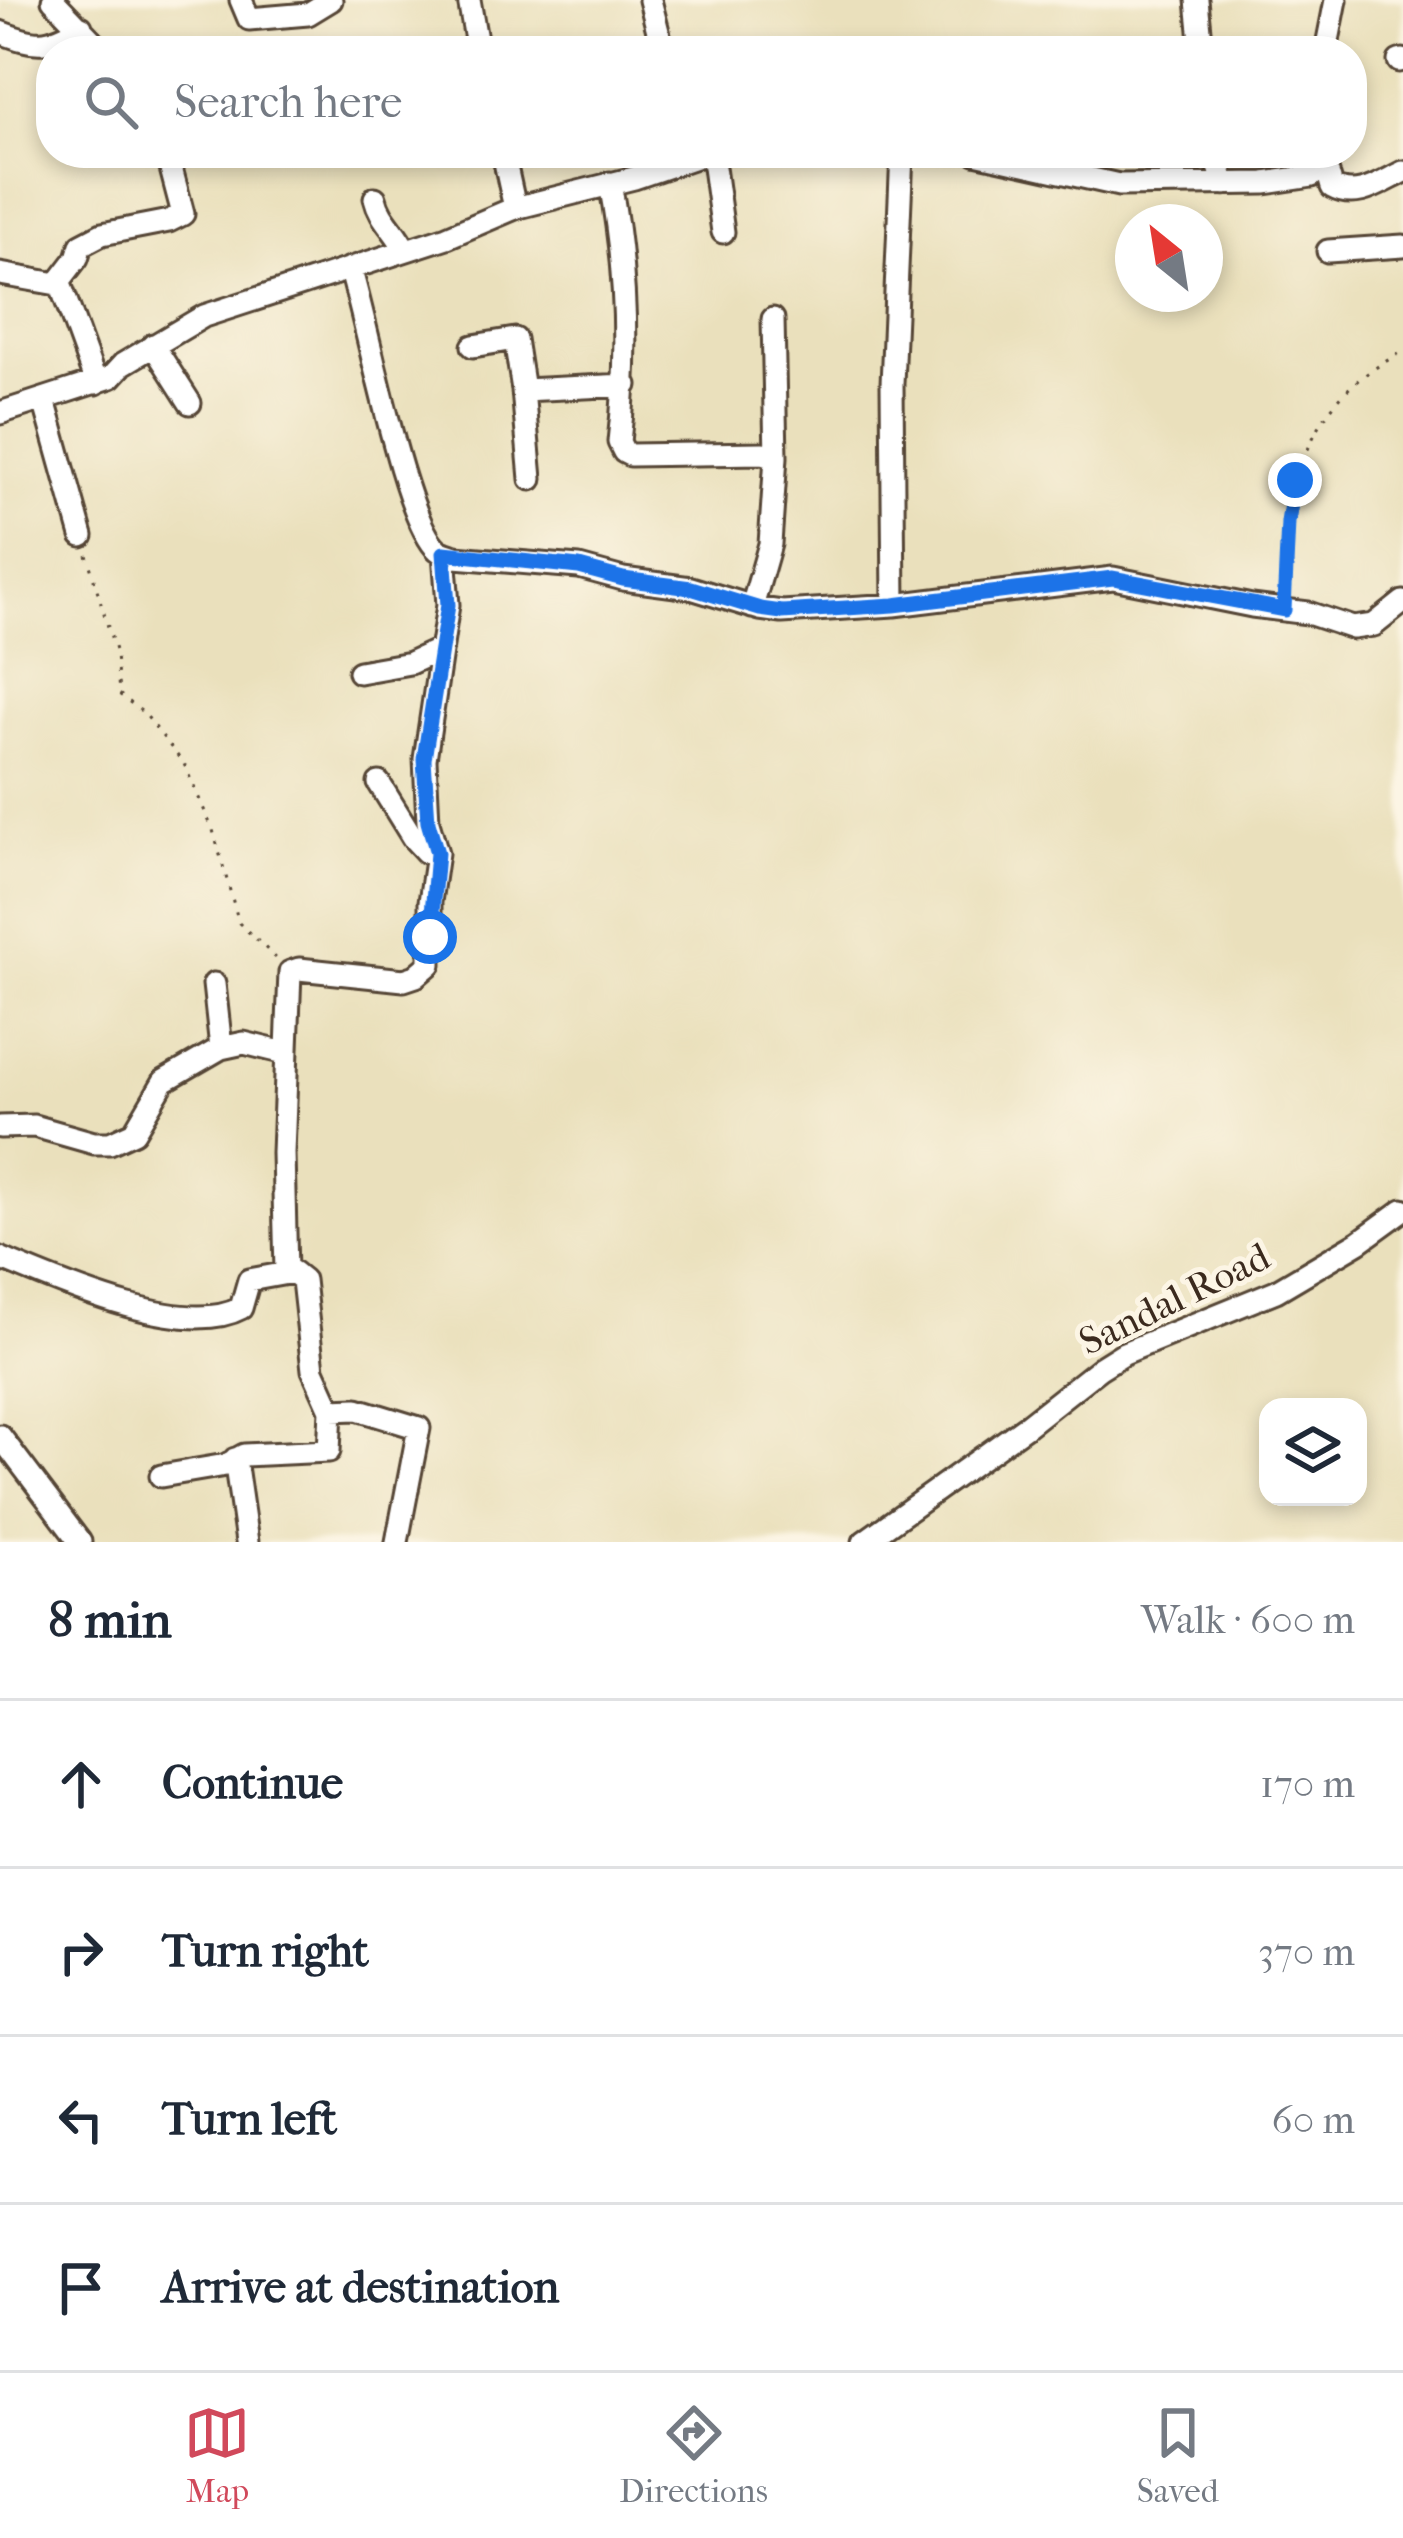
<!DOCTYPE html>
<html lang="en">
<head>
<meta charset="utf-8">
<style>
  body { margin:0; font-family:"IM FELL French Canon",serif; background:#f6f6f7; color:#1f2937 }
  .controls { position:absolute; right:36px; bottom:36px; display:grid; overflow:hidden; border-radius:24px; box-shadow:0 6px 18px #0003 }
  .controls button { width:108px; height:108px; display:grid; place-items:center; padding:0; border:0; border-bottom:3px solid #e0e1e3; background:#fff; color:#1f2937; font:60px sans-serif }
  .compass { position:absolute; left:1115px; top:204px; width:108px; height:108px; border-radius:50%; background:#fff; box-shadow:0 6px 18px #0003; rotate:330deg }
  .stop { position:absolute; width:36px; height:36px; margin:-27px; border:9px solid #1a73e8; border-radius:50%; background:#fff }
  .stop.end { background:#1a73e8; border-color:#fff; box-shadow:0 3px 12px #0008 }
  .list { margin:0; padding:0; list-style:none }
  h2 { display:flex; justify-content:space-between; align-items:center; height:156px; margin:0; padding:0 48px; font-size:51px }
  h2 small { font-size:39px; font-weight:400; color:#747a83 }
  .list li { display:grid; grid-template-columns:78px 1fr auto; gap:36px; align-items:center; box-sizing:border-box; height:168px; padding:0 48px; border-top:3px solid #e0e1e3 }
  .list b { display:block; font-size:45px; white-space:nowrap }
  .list em { font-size:39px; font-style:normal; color:#747a83 }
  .icon { flex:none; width:66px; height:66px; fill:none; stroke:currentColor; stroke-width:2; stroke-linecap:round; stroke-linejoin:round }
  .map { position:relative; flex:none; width:1403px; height:1542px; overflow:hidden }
  .search { position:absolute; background:#fff; box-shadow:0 6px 18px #0003; left:36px; right:36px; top:36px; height:132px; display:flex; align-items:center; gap:30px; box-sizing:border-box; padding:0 42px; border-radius:48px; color:#747a83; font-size:45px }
  .sheet { height:828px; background:#fff }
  nav { display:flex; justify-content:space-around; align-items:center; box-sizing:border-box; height:168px; border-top:3px solid #e0e1e3; background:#fff; font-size:33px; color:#747a83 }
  nav a { display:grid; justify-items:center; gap:6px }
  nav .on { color:#d1495b }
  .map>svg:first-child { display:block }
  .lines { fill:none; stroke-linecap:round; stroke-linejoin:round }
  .minor-casing { stroke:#554536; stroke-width:27 }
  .path { stroke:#554536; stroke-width:3; stroke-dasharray:3 9; stroke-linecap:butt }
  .minor { stroke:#fff; stroke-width:21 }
  .route { stroke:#1a73e8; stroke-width:15 }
  .labels { text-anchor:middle; stroke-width:10; stroke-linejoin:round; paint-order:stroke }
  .street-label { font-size:39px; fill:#3b2a1e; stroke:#fcf5e5 }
</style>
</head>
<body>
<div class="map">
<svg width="1403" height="1542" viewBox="0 0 1403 1542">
  <rect width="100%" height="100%" fill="#fcf5e5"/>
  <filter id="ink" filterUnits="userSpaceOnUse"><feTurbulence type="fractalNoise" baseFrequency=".00833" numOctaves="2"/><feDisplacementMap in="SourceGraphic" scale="24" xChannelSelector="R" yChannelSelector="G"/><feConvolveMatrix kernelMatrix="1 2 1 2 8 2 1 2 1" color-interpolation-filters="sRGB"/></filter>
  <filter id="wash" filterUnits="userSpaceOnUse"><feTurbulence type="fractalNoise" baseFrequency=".004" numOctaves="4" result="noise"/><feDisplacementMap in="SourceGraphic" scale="48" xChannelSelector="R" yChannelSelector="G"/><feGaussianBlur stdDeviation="2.7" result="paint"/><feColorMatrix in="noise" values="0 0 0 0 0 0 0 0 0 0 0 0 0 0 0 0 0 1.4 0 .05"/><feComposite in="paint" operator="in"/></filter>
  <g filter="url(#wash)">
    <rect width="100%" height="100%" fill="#eae0bc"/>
  </g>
  <g filter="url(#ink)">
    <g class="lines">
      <defs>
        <path id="minor" d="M53 0 102 51
          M241 0 249 19 308 14 331 0
          M469 0 478 51
          M650 0 663 51
          M1197 0 1202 51
          M0 32C36 46 46 47 81 27
          M1326 51 1336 0
          M1399 61 1403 60
          M503 153 515 208
          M712 153 723 232
          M975 153 1119 185 1265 183 1312 176
          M1214 153 1225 184
          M1322 153 1332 187C1357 201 1380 183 1403 172
          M610 183C626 268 629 356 619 442L624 452 630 455 763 453 776 457 770 544 752 607
          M375 198C380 220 396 230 405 250
          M1328 251 1403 246
          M350 268C367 321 404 522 438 550 440 552 452 556 455 557L579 567 623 579 691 588 760 609 782 612 894 605 1113 578 1252 606 1308 613 1353 628 1374 625 1403 602
          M0 274 57 284 62 289 96 383
          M57 284 77 258 81 245 102 234 169 221 183 214 167 153
          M773 319 776 457
          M153 345 190 403
          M473 346 515 339 523 390 626 385
          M523 390 531 479
          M44 400 82 536
          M0 413 111 377 123 364 204 316 447 237 515 208 634 178 707 153
          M894 605 892 384 902 153
          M359 672 410 663 440 649
          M379 783 413 838 426 852 437 853
          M214 984 221 1048
          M0 1127 34 1126 94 1143H110L134 1132 164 1081 221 1048 244 1043 285 1053
          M0 1258C57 1282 184 1339 241 1308L249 1280 293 1272 303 1280 313 1370 331 1410 329 1451 244 1455 226 1465 161 1476
          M286 1272 283 1153 290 972 299 969 404 980 416 976 430 964V902L437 853 428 822 425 759 448 605 444 553
          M331 1410 357 1409 419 1428 397 1542
          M0 1436 80 1542
          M235 1459 247 1542
          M864 1542 1025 1427 1100 1368 1124 1353 1276 1291 1359 1242 1403 1210"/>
      </defs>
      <use href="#minor" class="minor-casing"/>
      <path class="path" d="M87 555 116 654 119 694 145 714 184 764 213 830 239 923 279 961
        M1285 591C1288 514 1294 436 1356 382 1370 370 1387 361 1403 351"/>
      <use href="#minor" class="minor"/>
    </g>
  </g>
  <g class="lines" filter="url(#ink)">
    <path class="route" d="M430 937 437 853 428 822 424 759 448 605 444 553 579 567 623 579 691 588 760 609 782 612 894 605 1113 578 1284 610 1288 522 1295 480"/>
  </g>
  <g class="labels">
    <g class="street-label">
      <text transform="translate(1174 1298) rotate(-26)" y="14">Sandal Road</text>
    </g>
  </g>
</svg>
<div class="controls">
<button><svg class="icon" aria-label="layers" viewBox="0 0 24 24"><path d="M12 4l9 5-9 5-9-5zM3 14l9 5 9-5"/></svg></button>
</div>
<svg class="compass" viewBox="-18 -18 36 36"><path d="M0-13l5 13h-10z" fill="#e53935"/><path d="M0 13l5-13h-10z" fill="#747a83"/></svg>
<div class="stop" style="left:430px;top:937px"></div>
<div class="stop end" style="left:1295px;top:480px"></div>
<div class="search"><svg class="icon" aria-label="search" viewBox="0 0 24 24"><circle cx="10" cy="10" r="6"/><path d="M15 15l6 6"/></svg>Search here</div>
</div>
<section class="sheet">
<h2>8 min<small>Walk · 600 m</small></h2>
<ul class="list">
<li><svg class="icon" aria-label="ahead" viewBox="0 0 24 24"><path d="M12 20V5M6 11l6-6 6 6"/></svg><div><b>Continue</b></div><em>170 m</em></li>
<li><svg class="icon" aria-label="right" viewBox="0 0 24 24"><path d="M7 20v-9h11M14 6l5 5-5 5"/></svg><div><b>Turn right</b></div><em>370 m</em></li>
<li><svg class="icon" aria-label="left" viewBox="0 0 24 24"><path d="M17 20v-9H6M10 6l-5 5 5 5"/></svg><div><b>Turn left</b></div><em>60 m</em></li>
<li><svg class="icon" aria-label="arrive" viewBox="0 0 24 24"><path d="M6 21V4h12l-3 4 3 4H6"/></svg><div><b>Arrive at destination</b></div></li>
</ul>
</section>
<nav>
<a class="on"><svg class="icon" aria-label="map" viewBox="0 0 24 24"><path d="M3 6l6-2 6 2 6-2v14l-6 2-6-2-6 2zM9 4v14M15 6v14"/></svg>Map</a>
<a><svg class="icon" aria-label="directions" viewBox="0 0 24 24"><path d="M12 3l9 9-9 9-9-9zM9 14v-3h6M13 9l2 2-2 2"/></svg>Directions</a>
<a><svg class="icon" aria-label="saved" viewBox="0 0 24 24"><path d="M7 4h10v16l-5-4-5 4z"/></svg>Saved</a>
</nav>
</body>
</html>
